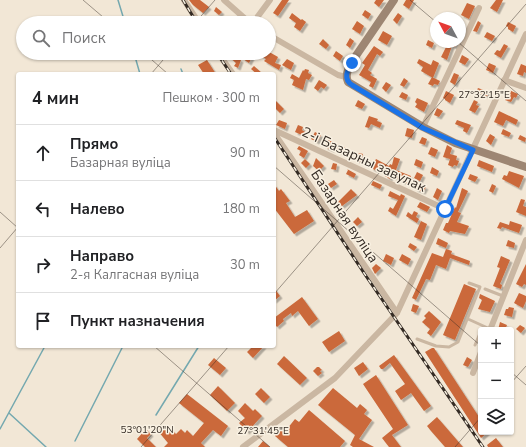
<!DOCTYPE html>
<html lang="ru">
<head>
<meta charset="utf-8">
<style>
  body { margin:0; font-family:"Nunito Sans",sans-serif; background:#f6f6f6; color:#202124 }
  .controls { position:absolute; right:12px; bottom:12px; display:grid; overflow:hidden; border-radius:4px; box-shadow:0 1px 3px #0004 }
  .controls button { width:36px; height:36px; display:grid; place-items:center; padding:0; border:0; border-bottom:1px solid #e0e0e0; background:#fff; color:#202124; font:20px sans-serif }
  .compass { position:absolute; left:430px; top:12px; width:36px; height:36px; border-radius:50%; background:#fff; box-shadow:0 1px 3px #0004; rotate:311deg }
  .stop { position:absolute; width:12px; height:12px; margin:-9px; border:3px solid #1a73e8; border-radius:50%; background:#fff }
  .stop.end { background:#1a73e8; border-color:#fff; box-shadow:0 1px 4px #0008 }
  .list { margin:0; padding:0; list-style:none }
  h2 { display:flex; justify-content:space-between; align-items:center; height:52px; margin:0; padding:0 16px; font-size:17px }
  h2 small { font-size:13px; font-weight:400; color:#757577 }
  .list li { display:grid; grid-template-columns:26px 1fr auto; gap:12px; align-items:center; box-sizing:border-box; height:56px; padding:0 16px; border-top:1px solid #e0e0e0 }
  .list b { display:block; font-size:15px; white-space:nowrap }
  .list p { margin:0; font-size:13px; white-space:nowrap; color:#757577 }
  .list em { font-size:13px; font-style:normal; color:#757577 }
  .icon { flex:none; width:22px; height:22px; fill:none; stroke:currentColor; stroke-width:2; stroke-linecap:round; stroke-linejoin:round }
  .map { position:relative; flex:none; width:526px; height:447px; overflow:hidden }
  .search { position:absolute; background:#fff; box-shadow:0 1px 3px #0004; left:16px; top:16px; width:260px; height:44px; display:flex; align-items:center; gap:10px; box-sizing:border-box; padding:0 14px; border-radius:22px; color:#757577; font-size:15px }
  .panel { position:absolute; background:#fff; box-shadow:0 1px 3px #0004; left:16px; top:72px; width:260px; height:276px; border-radius:4px }
  .map>svg:first-child { display:block }
  .lines { fill:none; stroke-linecap:round; stroke-linejoin:round }
  .stream { stroke:#74a8af; stroke-width:1.5 }
  .building { fill:#cb693a; filter:url(#shadow) }
  .lane { stroke:#cab7a2; stroke-width:3 }
  .street { stroke:#cab7a2; stroke-width:6 }
  .secondary { stroke:#9d8673; stroke-width:8 }
  .rail-casing { stroke:#342b24; stroke-width:3 }
  .rail { stroke:#f9f1e2; stroke-width:1.5; stroke-dasharray:4.5; stroke-linecap:butt }
  .route { stroke:#1a73e8; stroke-width:5 }
  .ticks { fill:none; stroke:#342b24; stroke-width:1; stroke-opacity:0.45 }
  .labels { text-anchor:middle; stroke-width:3; stroke-linejoin:round; paint-order:stroke }
  .street-label { font-size:14px; fill:#342b24; stroke:#f9f1e2 }
  .ticks-label { font-size:10px; text-anchor:middle; fill:#342b24; stroke:#f9f1e2; stroke-width:3; stroke-linejoin:round; paint-order:stroke }
</style>
</head>
<body>
<div class="map">
<svg width="526" height="447" viewBox="0 0 526 447">
  <defs>
    <filter id="shadow"><feDropShadow dx="2.5" dy="2.5" stdDeviation="0" flood-color="#0004"/></filter>
  </defs>
  <rect width="100%" height="100%" fill="#f2e7d6"/>
  <g class="lines">
    <path class="stream" d="M118 0 125 23
      M134 53 140 74
      M181 69 183 74
      M9 413 46 447
      M156 415 199 346
      M0 429 45 346
      M75 441 123 346"/>
  </g>
  <path class="building" d="M189 0H200L209 7 203 13 193 5Z
    M282 0H289L278 16 273 13Z
    M376 0H384L379 7 374 3Z
    M406 0H414L409 9 403 5Z
    M496 0H503L497 12 490 8Z
    M467 3 475 6 469 19 461 15Z
    M216 7 222 12 219 15 214 11Z
    M365 10 371 14 368 19 362 15Z
    M292 13 301 20 302 19 306 22 300 31 294 27 296 23 289 18Z
    M398 13 402 16 397 24 393 20Z
    M357 21 364 26 360 34 352 29Z
    M478 21 481 23 477 32 473 31Z
    M508 22 516 26 513 32 508 29V27L506 26Z
    M383 31 392 36 387 45 378 40Z
    M487 32 495 36 492 41 484 37Z
    M350 38 354 41 350 48 346 45Z
    M323 39 329 45 326 49 319 44Z
    M428 40 434 43 432 48 426 45Z
    M444 42H457L455 47 452 46 447 60 441 57 446 47H445L446 43Z
    M504 44 508 46 501 58 494 54 497 50 500 51Z
    M374 46 383 52 380 56 377 54 368 70 372 73 370 75 377 79 373 88 369 86 371 82 359 75 365 65 362 63Z
    M336 51 343 56 340 61 333 56Z
    M225 53H236L233 56 241 60 238 68 234 66 236 63Z
    M246 53H254L249 63 243 59Z
    M256 53H271L278 57 275 63 281 65 279 70 264 61 266 59Z
    M462 55 469 59 465 65 459 62Z
    M287 59 294 63 291 70 282 65Z
    M419 59 431 65 433 60 439 63 433 78 421 71 423 67 417 63Z
    M207 60 216 74H204L198 65Z
    M489 63 496 66 493 73 486 70Z
    M521 64 526 66V73L524 72 523 76 517 74Z
    M254 66 263 74H257L251 69Z
    M305 69 309 70 308 73 312 75 309 80 306 79 303 90 292 85 294 80 290 78 292 74 299 78 303 70 304 71Z
    M454 73 459 75 455 85 450 82Z
    M432 77 440 81 438 85 434 84 433 86 428 84Z
    M404 78 408 81 404 87 400 85Z
    M319 80 327 85 324 89 321 87 318 91 314 88Z
    M386 82 391 85 386 92 382 88Z
    M478 88 489 92 487 96 476 92Z
    M509 90 518 94 516 98 514 97 511 102 505 100Z
    M446 91 454 95 450 103 445 100V99L443 98Z
    M402 92 408 95 406 100 399 97Z
    M417 98 428 103 424 112 415 107 417 104 415 102Z
    M274 99 284 109 280 113 274 107Z
    M358 100 365 104 362 109 355 106Z
    M474 100 478 102 476 105 479 106 475 113 469 110Z
    M437 108 443 111 439 117 434 115Z
    M499 111 518 120 516 125 506 120 503 126 494 122Z
    M369 116 378 119 377 121 382 123 380 128 371 124 369 128 365 127Z
    M279 120 287 123 285 129 276 125Z
    M457 120 471 125 467 133 463 131 464 128 455 124Z
    M298 125 303 127 302 130 305 132 304 136 295 132Z
    M407 128 414 130 412 138 405 136Z
    M503 129 511 133 509 137 501 134Z
    M315 132 321 135 317 142 311 139Z
    M490 134 495 137 491 145 486 141Z
    M520 135 526 138 525 142 518 139Z
    M422 137 427 139 425 145 419 143Z
    M328 140 348 149 345 155 332 148V150L325 147Z
    M447 145 452 148 450 154 457 156 456 160 459 161 457 166 454 165 453 167 448 165 450 159 443 157Z
    M299 146 308 151 304 158 299 155 301 151 297 149Z
    M431 147 438 150 435 157 428 154Z
    M359 153 363 154 360 162 356 160Z
    M394 157 400 159 396 170 411 176 408 184 391 176 390 179 385 176 387 172 379 168 377 171 371 168 376 159 389 166 390 164 392 165Z
    M316 158 324 166 319 171 313 166Z
    M305 159 310 164 306 168 301 163Z
    M416 159 423 162 421 168 414 165Z
    M479 160 494 166 492 172 477 166Z
    M333 163 337 164 336 170 331 169Z
    M432 167 439 171 437 176 430 173Z
    M347 169 356 174 354 178 346 174 348 170Z
    M509 171 524 176 519 188 502 179 504 175 507 176Z
    M417 172 423 175 420 181 414 178Z
    M470 174 478 177 475 182 468 179Z
    M334 180 337 184 331 188 328 184Z
    M373 181 382 185 380 189 371 185Z
    M417 183 426 187 423 192 415 189Z
    M274 184 279 191 281 189 290 201 286 203 295 217 307 210 314 221 294 234 274 208Z
    M492 184 496 186 493 193 489 191Z
    M437 188 442 191 438 200 433 197Z
    M462 188 468 191 458 212 461 213 457 222 469 226 465 234 450 231 449 233 443 230 446 223H448L455 207 456 208Z
    M351 189 357 195 342 206 338 202Z
    M390 191 400 196 401 194 405 196 396 216 388 211 390 207 393 209 398 200 388 196Z
    M521 199 525 200 523 206 526 207V216L516 212Z
    M420 202 430 207 427 212 417 207Z
    M414 211 418 213 416 217 419 219 417 223 406 216 408 212 412 215Z
    M358 217 362 222 357 226 353 222Z
    M421 221 427 224 421 240 414 237Z
    M510 221 522 225 519 233 502 227 501 229 497 228 500 222 509 225Z
    M438 238 448 243 446 248 436 244Z
    M508 240 515 243 514 248 506 246Z
    M410 243 417 247 414 251 408 247Z
    M446 249 452 251 451 254 470 261 469 265 450 258 446 269 436 265 430 280 426 279 416 300 412 298 432 253 443 257Z
    M386 254 394 258 391 265 383 261Z
    M402 254 411 259 408 265 399 260Z
    M501 256 510 260 500 284 502 285 501 289 493 286 500 268 497 267Z
    M376 264 381 268 375 274 372 268Z
    M526 264V285L524 284 522 287 516 284Z
    M464 284 476 289 455 340 443 335Z
    M274 288 280 296 274 301Z
    M519 293 526 296V301L523 308 514 303Z
    M480 294 495 301 490 312 478 309 482 300 479 298Z
    M302 297 318 319 309 326 298 311 292 316 291 313 283 319 284 321 277 327 274 323V318Z
    M413 304 419 306 416 313 411 311Z
    M509 307 514 308 512 317 504 315 506 309H508Z
    M429 311 441 322 431 336 427 333 430 329 422 322 426 318 424 316Z
    M500 322 507 325 505 330H498Z
    M520 325 525 328 521 333 516 329Z
    M339 331 345 341 329 352 322 342Z
    M253 346H264L253 358 247 352Z
    M432 348H434L481 420V432H488L481 438 425 352Z
    M394 355 431 406 424 411 411 393 401 400 395 391 405 384 390 363 383 369H381L379 366Z
    M284 356 307 378 300 385 277 364Z
    M467 357 472 360 468 367 463 365Z
    M214 358 226 368 220 375 208 365Z
    M363 362 368 369 359 376 354 368Z
    M317 367H319L322 370 320 371 322 373 318 376 313 371Z
    M376 375 408 425 392 435 401 447H389L382 438 393 429 363 384Z
    M218 386 235 403 227 411 210 395Z
    M261 388 270 397 264 403 255 394Z
    M333 388 357 408 360 404 367 410 364 414 372 420 359 439 374 447H353L350 445 355 435 318 405Z
    M187 394 228 426 221 436 213 430 201 443 205 447H164L168 443 158 431 163 426 168 431 171 429 176 434 181 429 185 433 187 430 193 436 204 423 179 403Z
    M245 403 253 411 255 409 262 416 247 432 239 423 245 418 238 411Z
    M309 410 345 441 340 447H288L275 436 283 426 287 429 295 419 299 422Z
    M437 417 463 447H445L431 431 427 426Z
    M146 429 151 434 147 438 156 447H145L137 439Z
    M496 438 503 447H488L487 445Z
    M263 441 270 447H258Z"/>
  <g class="lines">
    <path class="lane" d="M485 289 503 296
      M468 319 490 329
      M417 339 436 346 449 347 458 342 480 287 469 283
      M475 345 481 331"/>
    <path class="street" d="M184 0 199 23
      M224 0 250 23
      M253 23 270 0
      M269 35 338 75 346 77
      M218 53 233 74
      M504 80 526 88
      M423 127 479 8
      M274 130 445 209
      M274 133 397 313
      M490 330 526 240
      M473 373 481 352
      M243 447 335 378 397 313 526 34"/>
    <path class="secondary" d="M394 0 351 63C348 70 345 75 348 82L423 127 455 143 526 167"/>
    <defs>
      <path id="rail" d="M183 0 197 23
        M217 53 231 74
        M274 137 366 276 483 447"/>
    </defs>
    <use href="#rail" class="rail-casing"/>
    <use href="#rail" class="rail"/>
  </g>
  <g class="lines">
    <path class="route" d="M352 63C347 71 343 79 352 85L423 128 473 150 445 209"/>
  </g>
  <path class="ticks" d="M83 0 110 23M410 0 436 22M195 23 215 0M458 42 526 101M144 53 168 74M151 74 169 53M274 166 481 346M0 212 18 228M0 248 18 227M274 294 526 4M154 346 270 447M511 372 526 385M511 383 526 366M141 447 229 346M455 447 481 417"/>
  <g class="labels">
    <g class="street-label">
      <text transform="translate(364 159) rotate(25)" y="5">2-і Базарны завулак</text>
      <text transform="translate(345 216) rotate(56)" y="5">Базарная вуліца</text>
    </g>
  </g>
  <g class="ticks-label">
    <text x="484" y="98">27°32'15"E</text>
    <text x="147" y="433">53°01'20"N</text>
    <text x="263" y="434">27°31'45"E</text>
  </g>
</svg>
<div class="controls">
<button>+</button>
<button>−</button>
<button><svg class="icon" aria-label="layers" viewBox="0 0 24 24"><path d="M12 4l9 5-9 5-9-5zM3 14l9 5 9-5"/></svg></button>
</div>
<svg class="compass" viewBox="-18 -18 36 36"><path d="M0-13l5 13h-10z" fill="#e53935"/><path d="M0 13l5-13h-10z" fill="#757577"/></svg>
<div class="stop" style="left:445px;top:209px"></div>
<div class="stop end" style="left:352px;top:63px"></div>
<div class="search"><svg class="icon" aria-label="search" viewBox="0 0 24 24"><circle cx="10" cy="10" r="6"/><path d="M15 15l6 6"/></svg>Поиск</div>
<section class="panel">
<h2>4 мин<small>Пешком · 300 m</small></h2>
<ul class="list">
<li><svg class="icon" aria-label="ahead" viewBox="0 0 24 24"><path d="M12 20V5M6 11l6-6 6 6"/></svg><div><b>Прямо</b><p>Базарная вуліца</p></div><em>90 m</em></li>
<li><svg class="icon" aria-label="left" viewBox="0 0 24 24"><path d="M17 20v-9H6M10 6l-5 5 5 5"/></svg><div><b>Налево</b></div><em>180 m</em></li>
<li><svg class="icon" aria-label="right" viewBox="0 0 24 24"><path d="M7 20v-9h11M14 6l5 5-5 5"/></svg><div><b>Направо</b><p>2-я Калгасная вуліца</p></div><em>30 m</em></li>
<li><svg class="icon" aria-label="arrive" viewBox="0 0 24 24"><path d="M6 21V4h12l-3 4 3 4H6"/></svg><div><b>Пункт назначения</b></div></li>
</ul>
</section>
</div>
</body>
</html>
